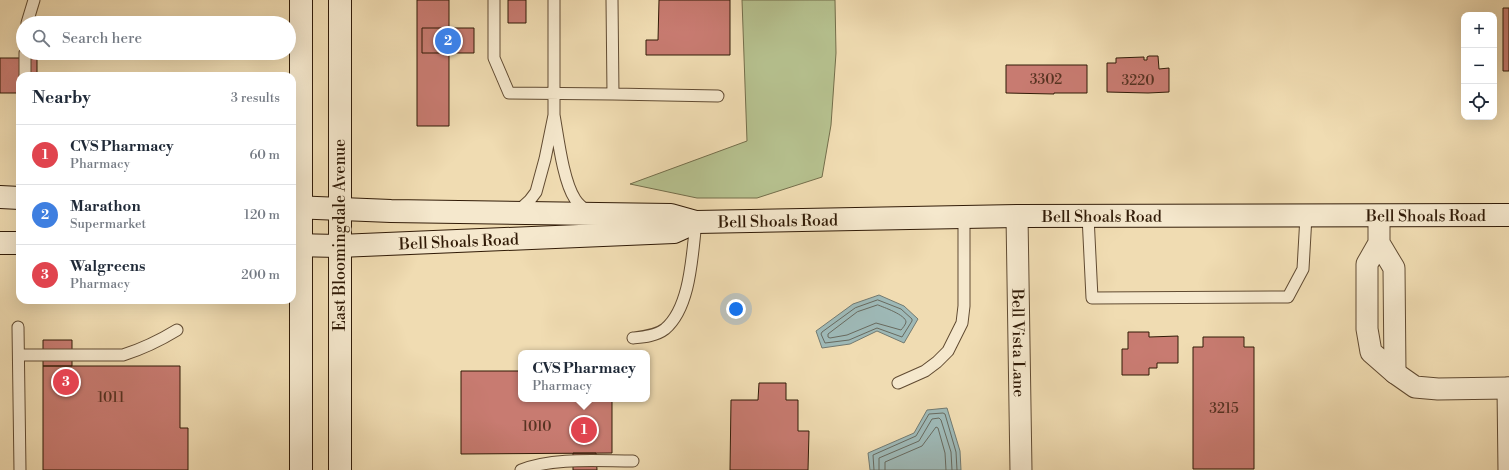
<!DOCTYPE html>
<html lang="en">
<head>
<meta charset="utf-8">
<style>
  body { margin:0; font-family:"Libre Bodoni",serif; background:#f2f2f3; color:#1f2937 }
  .controls { position:absolute; right:12px; top:12px; display:grid; overflow:hidden; border-radius:8px; box-shadow:0 4px 16px #0002 }
  .controls button { width:36px; height:36px; display:grid; place-items:center; padding:0; border:0; border-bottom:1px solid #e0e1e3; background:#fff; color:#1f2937; font:20px sans-serif }
  .you { position:absolute; left:736px; top:309px; width:14px; height:14px; margin:-10px; border:3px solid #fff; border-radius:50%; background:#1a73e8; box-shadow:0 0 0 6px #1a73e833 }
  .badge { display:grid; place-items:center; width:26px; height:26px; border-radius:50%; background:#0b8043; color:#fff; font-size:13px; font-weight:700 }
  .pin { position:absolute; translate:-50% -50%; border:2px solid #fff; box-shadow:0 1px 4px #0006 }
  .popup { position:absolute; left:518px; top:350px; width:132px; height:52px; box-sizing:border-box; display:grid; place-content:center; border-radius:8px; background:#fff; filter:drop-shadow(0 1px 3px #0005); font-size:13px; white-space:nowrap; color:#747a83 }
  .popup b { font-size:15px; color:#1f2937 }
  .popup::after { content:''; position:absolute; left:50%; top:100%; margin-left:-8px; border:8px solid transparent; border-top-color:#fff }
  .list { margin:0; padding:0; list-style:none }
  h2 { display:flex; justify-content:space-between; align-items:center; height:52px; margin:0; padding:0 16px; font-size:17px }
  h2 small { font-size:13px; font-weight:400; color:#747a83 }
  .list li { display:grid; grid-template-columns:26px 1fr auto; gap:12px; align-items:center; box-sizing:border-box; height:60px; padding:0 16px; border-top:1px solid #e0e1e3 }
  .list b { display:block; font-size:15px; white-space:nowrap }
  .list p { margin:0; font-size:13px; white-space:nowrap; color:#747a83 }
  .list em { font-size:13px; font-style:normal; color:#747a83 }
  .icon { flex:none; width:22px; height:22px; fill:none; stroke:currentColor; stroke-width:2; stroke-linecap:round; stroke-linejoin:round }
  .map { position:relative; flex:none; width:1509px; height:470px; overflow:hidden }
  .search { position:absolute; background:#fff; box-shadow:0 4px 16px #0002; left:16px; top:16px; width:280px; height:44px; display:flex; align-items:center; gap:10px; box-sizing:border-box; padding:0 14px; border-radius:22px; color:#747a83; font-size:15px }
  .panel { position:absolute; background:#fff; box-shadow:0 4px 16px #0002; left:16px; top:72px; width:280px; height:232px; border-radius:12px }
  .map>svg:first-child { display:block }
  .green { fill:#b6c18f; stroke:#746e4b }
  .water { fill:#9eb9b7; stroke:#727a71 }
  .lines { fill:none; stroke-linecap:round; stroke-linejoin:round }
  .shore { stroke:#686a5f; stroke-width:1 }
  .building { fill:#c87b71; stroke:#311b07 }
  .lane-casing { stroke:#614b32; stroke-width:13 }
  .street-casing { stroke:#614b32; stroke-width:23 }
  .secondary-casing { stroke:#311b07; stroke-width:24 }
  .lane { stroke:#f5e8cd; stroke-width:11 }
  .street { stroke:#f5e8cd; stroke-width:21 }
  .secondary { stroke:#f5e8cd; stroke-width:22 }
  .labels { text-anchor:middle; stroke-width:3; stroke-linejoin:round; paint-order:stroke }
  .number-label { font-size:14px; fill:#573322 }
  .street-label { font-size:16px; fill:#311b07; stroke:#f5e8cd }
</style>
</head>
<body>
<div class="map">
<svg width="1509" height="470" viewBox="0 0 1509 470">
  <rect width="100%" height="100%" fill="#f0dcb2"/>
  <filter id="stains"><feTurbulence type="fractalNoise" baseFrequency=".005" numOctaves="4"/><feColorMatrix values="0 0 0 0 .2 0 0 0 0 .09 0 0 0 0 .02 0 0 0 .5 -.17"/></filter>
  <radialGradient id="worn" r=".72"><stop offset=".6" stop-color="#630" stop-opacity="0"/><stop offset="1" stop-color="#630" stop-opacity=".3"/></radialGradient>
  <path class="green" d="M742 0H835L836 53 831 125 822 177 757 198H697L630 184 747 141Z"/>
  <path class="water" d="M879 295 904 306 918 319 904 343 877 331 850 344 822 348 816 331 853 304Z
    M947 408 960 451 961 470H870L868 453 914 433 927 410Z"/>
  <g class="lines">
    <path class="shore" d="M878 300 901 309 912 319V321L902 337 877 328 849 340 825 343 821 334 822 332 855 308Z
      M878 305C883 307 906 315 906 322 906 324 902 329 901 330L876 323 847 335 830 338 828 337V334L857 312Z
      M874 470 873 455 916 436 929 414 943 413 945 414 956 452 957 470
      M879 470V458L919 441 932 419 939 418 941 420 951 452 952 470
      M885 470V462L922 446 936 427 938 428 945 453 946 470"/>
  </g>
  <path class="building" d="M417 0H449V126H417Z
    M508 0H526V23H508Z
    M659 0H730V55H646V40H658Z
    M1503 8H1509V71H1503Z
    M422 28H474V53H422Z
    M1149 56H1158L1159 69 1169 68V92L1148 93 1107 92V63H1116V58L1144 57V60H1147V57Z
    M0 58H37V76H20V93H0Z
    M1006 65H1087V93H1054V94L1006 93Z
    M1128 332H1149V337L1178 336V363H1157V368H1149V375H1122V349H1128Z
    M1203 337H1244V347H1254V469H1193V347H1203Z
    M43 340H72V366H43Z
    M43 366H180V428H188V470H43Z
    M461 371H521V399H612V453L461 454Z
    M759 383H786V400H798V431H809L808 470H730L731 400H758Z
    M573 453H596L597 470H573Z"/>
  <g class="lines">
    <defs>
      <path id="lane" d="M494 0V58L509 93 613 94 612 0
        M27 23 34 0
        M25 53V76
        M613 94 718 96
        M554 115V0
        M518 211 530 200 536 192 545 159 554 115C558 137 563 181 575 199 578 204 583 208 588 212
        M1088 216 1092 298 1288 297 1303 269 1306 216
        M18 327 20 470
        M633 338C643 337 656 336 665 329 691 307 692 254 696 222
        M19 355H123C142 349 159 341 177 330
        M898 383 925 371 937 362 948 351 962 323 964 306V217
        M521 470C554 457 598 461 633 461"/>
      <g id="street">
        <path id="s1" d="M1017 216 1021 470"/>
        <path d="M1379 216V243L1367 264V329L1371 352 1395 373 1394 268 1379 243"/>
        <path d="M1395 373 1415 387 1438 389 1508 388"/>
        <path d="M1509 470 1508 388H1509"/>
      </g>
      <g id="secondary">
        <path d="M301 0V470"/>
        <path d="M0 197 20 198"/>
        <path id="s2" d="M292 207 391 211 671 215 696 222 1017 216 1509 215"/>
        <path d="M0 243H20"/>
        <path id="s3" d="M292 245 339 246 674 232 696 222"/>
        <path d="M340 470V0"/>
      </g>
    </defs>
    <use href="#lane" class="lane-casing"/>
    <use href="#street" class="street-casing"/>
    <use href="#secondary" class="secondary-casing"/>
    <use href="#lane" class="lane"/>
    <use href="#street" class="street"/>
    <use href="#secondary" class="secondary"/>
  </g>
  <g class="labels">
    <g class="number-label">
      <text x="1046" y="84">3302</text>
      <text x="1138" y="85">3220</text>
      <text x="111" y="402">1011</text>
      <text x="1224" y="413">3215</text>
      <text x="537" y="431">1010</text>
    </g>
    <g class="street-label">
      <text dy="6" stroke="none"><textPath href="#s2" startOffset="811">Bell Shoals Road</textPath></text>
      <text dy="6" stroke="none"><textPath href="#s2" startOffset="1135">Bell Shoals Road</textPath></text>
      <text dy="6" stroke="none"><textPath href="#s2" startOffset="487">Bell Shoals Road</textPath></text>
      <text transform="translate(339 235) rotate(-90)" y="6">East Bloomingdale Avenue</text>
      <text dy="6" stroke="none"><textPath href="#s3" startOffset="167">Bell Shoals Road</textPath></text>
      <text dy="6" stroke="none"><textPath href="#s1" startOffset="127">Bell Vista Lane</textPath></text>
    </g>
  </g>
  <rect width="100%" height="100%" filter="url(#stains)"/>
  <rect width="100%" height="100%" fill="url(#worn)"/>
</svg>
<div class="controls">
<button>+</button>
<button>−</button>
<button><svg class="icon" aria-label="locate" viewBox="0 0 24 24"><circle cx="12" cy="12" r="6"/><path d="M12 2v4M12 18v4M2 12h4M18 12h4"/></svg></button>
</div>
<div class="you"></div>
<div class="pin badge" style="left:584px;top:430px;background:#e0444e">1</div>
<div class="popup"><b>CVS Pharmacy</b>Pharmacy</div>
<div class="pin badge" style="left:448px;top:41px;background:#3f7fe0">2</div>
<div class="pin badge" style="left:66px;top:382px;background:#e0444e">3</div>
<div class="search"><svg class="icon" aria-label="search" viewBox="0 0 24 24"><circle cx="10" cy="10" r="6"/><path d="M15 15l6 6"/></svg>Search here</div>
<section class="panel">
<h2>Nearby<small>3 results</small></h2>
<ul class="list">
<li><span class="badge" style="background:#e0444e">1</span><div><b>CVS Pharmacy</b><p>Pharmacy</p></div><em>60 m</em></li>
<li><span class="badge" style="background:#3f7fe0">2</span><div><b>Marathon</b><p>Supermarket</p></div><em>120 m</em></li>
<li><span class="badge" style="background:#e0444e">3</span><div><b>Walgreens</b><p>Pharmacy</p></div><em>200 m</em></li>
</ul>
</section>
</div>
</body>
</html>
